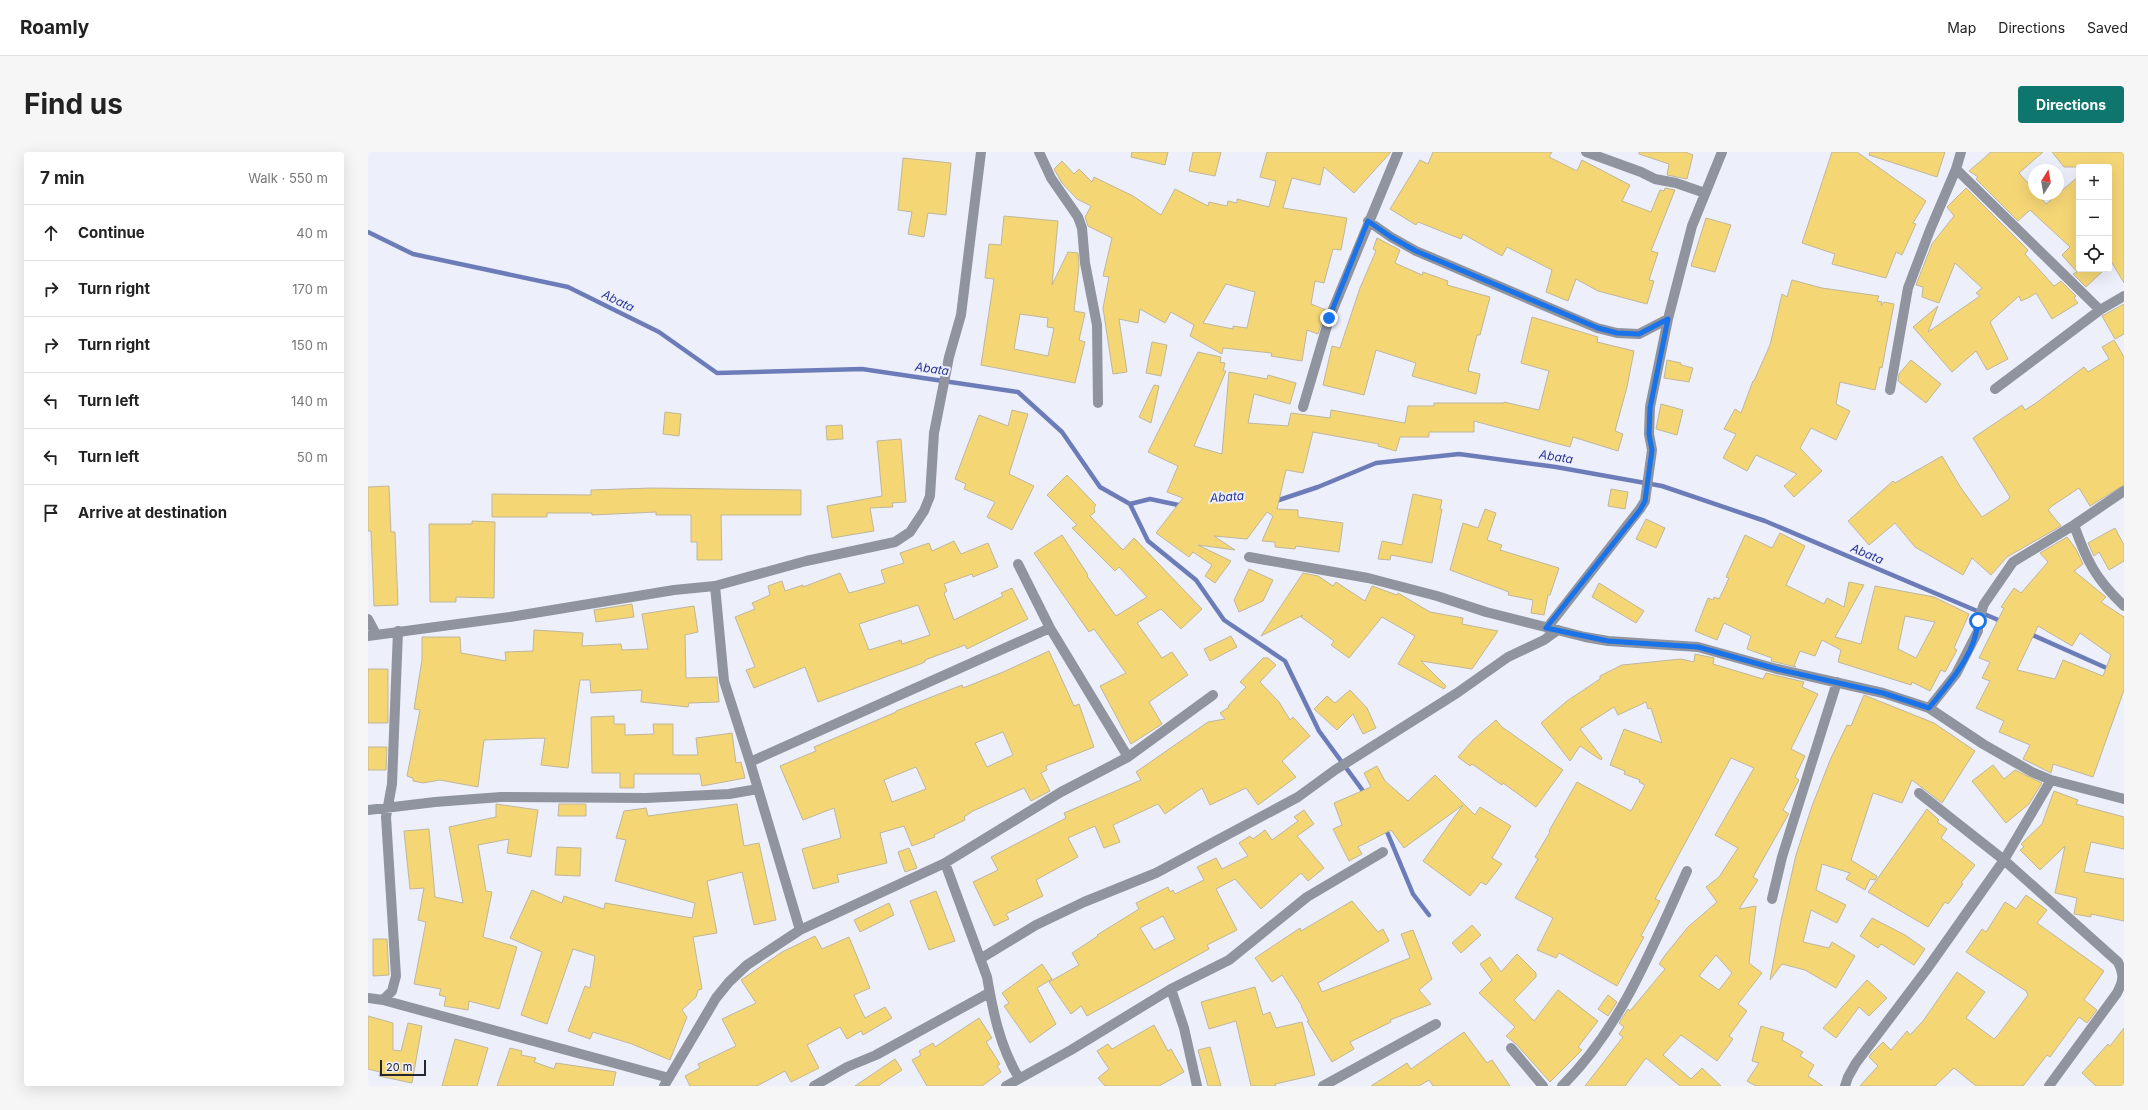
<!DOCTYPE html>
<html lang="en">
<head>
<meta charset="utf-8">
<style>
  body { margin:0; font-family:Inter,sans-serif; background:#f6f6f6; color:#222 }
  .controls { position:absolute; right:12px; top:12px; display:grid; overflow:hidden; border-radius:4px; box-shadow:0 4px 16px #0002 }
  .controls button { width:36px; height:36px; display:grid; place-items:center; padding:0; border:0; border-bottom:1px solid #e0e0e0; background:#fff; color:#222; font:20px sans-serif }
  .compass { position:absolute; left:1660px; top:12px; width:36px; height:36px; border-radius:50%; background:#fff; box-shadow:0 4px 16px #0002; rotate:11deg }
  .scale { position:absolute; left:12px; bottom:10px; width:46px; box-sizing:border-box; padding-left:4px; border:2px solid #242730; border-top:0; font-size:11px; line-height:14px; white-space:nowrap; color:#242730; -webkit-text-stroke:3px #edf0fb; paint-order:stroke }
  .stop { position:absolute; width:12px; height:12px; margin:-9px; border:3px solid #1a73e8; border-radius:50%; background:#fff }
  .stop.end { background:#1a73e8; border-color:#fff; box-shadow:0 1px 4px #0008 }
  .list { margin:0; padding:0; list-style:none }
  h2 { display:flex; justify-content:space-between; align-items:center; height:52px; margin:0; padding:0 16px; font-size:17px }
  h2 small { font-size:13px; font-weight:400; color:#767676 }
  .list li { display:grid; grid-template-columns:26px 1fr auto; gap:12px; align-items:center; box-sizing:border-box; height:56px; padding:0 16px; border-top:1px solid #e0e0e0 }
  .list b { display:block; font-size:15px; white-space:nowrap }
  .list em { font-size:13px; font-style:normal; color:#767676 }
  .icon { flex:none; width:22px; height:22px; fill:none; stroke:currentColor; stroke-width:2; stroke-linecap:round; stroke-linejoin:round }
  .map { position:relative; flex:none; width:1756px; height:934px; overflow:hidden; border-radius:4px }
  header { display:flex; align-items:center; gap:24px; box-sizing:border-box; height:56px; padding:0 20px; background:#fff; border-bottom:1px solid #e0e0e0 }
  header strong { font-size:19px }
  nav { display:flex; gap:22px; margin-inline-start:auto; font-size:14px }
  .intro { display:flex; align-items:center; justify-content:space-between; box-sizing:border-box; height:96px; padding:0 24px }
  h1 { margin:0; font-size:28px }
  .button { padding:10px 18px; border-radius:4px; background:#0f766e; color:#fff; font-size:14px; font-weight:700 }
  main { display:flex; gap:24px; padding:0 24px }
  aside { flex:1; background:#fff; border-radius:4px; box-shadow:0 4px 16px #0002 }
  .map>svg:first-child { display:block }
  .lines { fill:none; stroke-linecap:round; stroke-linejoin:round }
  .stream { stroke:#6c7cb8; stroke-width:4.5 }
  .building { fill:#f5d675; stroke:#bfb69c; fill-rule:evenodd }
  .minor { stroke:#90949f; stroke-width:10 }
  .route { stroke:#1a73e8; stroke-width:5 }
  .labels { text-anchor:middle; stroke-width:4; stroke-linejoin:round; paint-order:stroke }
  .water-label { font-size:12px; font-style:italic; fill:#2a3694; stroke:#edf0fb }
</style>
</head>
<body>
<header>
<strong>Roamly</strong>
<nav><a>Map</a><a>Directions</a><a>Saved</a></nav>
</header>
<div class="intro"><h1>Find us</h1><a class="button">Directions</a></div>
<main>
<aside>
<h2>7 min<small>Walk · 550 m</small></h2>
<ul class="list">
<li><svg class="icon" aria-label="ahead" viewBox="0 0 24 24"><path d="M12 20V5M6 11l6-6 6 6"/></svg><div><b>Continue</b></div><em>40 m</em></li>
<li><svg class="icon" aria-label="right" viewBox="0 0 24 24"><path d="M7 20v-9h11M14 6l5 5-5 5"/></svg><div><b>Turn right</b></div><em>170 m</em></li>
<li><svg class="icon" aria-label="right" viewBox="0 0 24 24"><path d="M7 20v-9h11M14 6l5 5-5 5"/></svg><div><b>Turn right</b></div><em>150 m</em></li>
<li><svg class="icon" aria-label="left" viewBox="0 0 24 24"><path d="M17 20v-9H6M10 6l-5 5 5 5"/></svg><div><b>Turn left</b></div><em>140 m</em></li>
<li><svg class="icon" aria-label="left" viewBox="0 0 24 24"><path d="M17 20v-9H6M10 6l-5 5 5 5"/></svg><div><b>Turn left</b></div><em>50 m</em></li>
<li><svg class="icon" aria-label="arrive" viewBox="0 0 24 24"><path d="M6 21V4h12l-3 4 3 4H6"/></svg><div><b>Arrive at destination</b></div></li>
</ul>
</aside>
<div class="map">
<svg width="1756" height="934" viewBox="0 0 1756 934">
  <rect width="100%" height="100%" fill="#edf0fb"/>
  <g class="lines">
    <path class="stream" d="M0 80 45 102 200 135 291 180 349 221 494 217 650 240 694 280 732 335 762 352 782 347 815 354
      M905 350 950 335 1008 311 1091 302 1188 315 1294 334 1397 369 1635 470
      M762 352 780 389 828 428 856 468 917 509 951 579 998 643
      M1660 481 1743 518
      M1017 675 1045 742 1061 763"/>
  </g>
  <path class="building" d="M764 0H800L797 13 763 5Z
    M825 0H853L847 24 821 19Z
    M899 0H1023L986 41 956 15 952 33 924 26 915 56 979 66 973 98 965 97 956 131 947 129 943 152 958 158 950 182 939 178 934 209 903 204 904 201 855 196 854 202 822 184 826 173 803 160 797 171 772 157 770 171 751 167 759 220 745 222 735 156 741 125 735 124 744 86 720 74 717 65 723 54 709 47 694 31 686 17 694 9 706 22 711 17 724 30 726 25 765 44 793 63 807 37 840 54 841 50 859 54 860 49 869 51V47L901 55 908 29 892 25ZM858 132 887 140 879 176 865 174V177L835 171Z
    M1065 0H1184L1181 5 1209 19 1214 8 1262 33 1254 49 1283 60 1292 38 1296 39 1297 36 1307 38 1283 99 1290 101 1281 128 1286 129 1279 152 1230 139 1208 127 1200 149 1178 140 1184 118 1139 95 1134 104 1095 82 1093 87 1050 70 1048 73 1022 57 1052 8 1060 12Z
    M1271 0H1317L1325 3 1319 27 1299 23 1301 12 1271 2Z
    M1464 0H1489L1558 49 1545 71 1548 72 1534 103 1528 100 1518 126 1464 112 1467 102 1434 91Z
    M1502 0H1577L1569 25 1501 3Z
    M1623 0H1675L1651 21 1666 38V42H1670L1678 52 1711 24V119L1737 117 1718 135 1705 122 1709 120 1694 103 1702 95 1662 58 1650 69 1608 27 1610 25 1601 19Z
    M1684 0H1756V131L1741 106V15H1696Z
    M535 6 583 11 578 63 560 61 556 85 540 82 544 60 530 58Z
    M1598 36 1660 98 1657 102 1686 134 1693 129 1708 144 1706 146 1710 151 1684 167 1668 141 1662 145 1653 149 1651 144 1622 170 1640 207 1619 218 1608 199 1584 220 1545 175 1570 154 1560 180 1612 144 1608 141 1614 136 1587 111 1571 151 1554 145 1555 135 1548 133 1564 92 1586 64 1579 55Z
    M636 64 690 69 684 133 700 100 710 101 711 114 706 159 717 161 711 188 717 190 707 231 613 213 626 127 617 126 621 92 633 93ZM652 162 680 166 679 175 686 176 680 204 646 197Z
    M1338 66 1363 73 1347 120 1323 114Z
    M1009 86 1032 98 1027 111 1054 123 1055 120 1080 129 1079 133 1122 145 1112 183H1109L1100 219 1112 222 1108 242 1044 224 1048 211 1008 198 996 243 955 233 964 194 972 196 992 136 1008 99 1005 97Z
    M1424 128 1454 136 1511 144 1509 149 1514 150 1513 154 1516 150 1526 152 1514 216 1512 215 1507 238 1472 230 1468 252 1482 259 1468 288 1443 276 1432 296 1454 319 1426 345 1416 334 1429 322 1388 303 1379 319 1355 306 1368 282 1356 277 1367 257 1373 261 1385 229H1386L1402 193 1414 142 1419 145Z
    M1756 152V182L1747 187 1734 164Z
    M1164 165 1230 185 1229 190 1266 199 1259 235 1247 279 1255 282 1250 299 1205 285 1202 295 1106 269V280H1061V285H1032L1028 299 1010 294 1011 292 945 280 935 321 918 318 909 357 930 358V365L975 371 971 400 928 394 927 397 907 395V390L894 389 905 364 899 360 879 387 846 384 867 398 830 393 863 409 847 431 837 424 844 413 825 400 821 405 788 381 815 346 799 340 810 314 780 300 830 200 853 205 852 210 857 211 855 219H858L826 294 854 302 861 220 899 227 900 223 928 231 922 252 886 242 880 271 920 274 923 261 962 266 963 258 1037 271 1040 254H1066V251H1136V250L1171 258 1181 219 1153 211Z
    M1746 188 1756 205V333L1722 354 1711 336 1684 354 1680 358 1693 374 1639 405 1623 423 1604 406 1595 423 1547 395 1527 371 1501 393 1480 369 1525 329 1527 331 1574 304 1593 336 1614 365 1640 348 1642 345 1605 286 1654 253 1657 258 1668 251 1716 215 1720 220 1741 207 1734 195Z
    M784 190 799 193 793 224 778 221Z
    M1299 208 1313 211V213L1325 216 1321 230 1296 226Z
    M1543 208 1573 232 1558 251 1530 229 1531 222Z
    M786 233 791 234 783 271 771 265Z
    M1293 252 1315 258 1309 283 1288 277Z
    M644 258 660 262 641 322 666 334 644 378 619 365 627 350 596 337 598 332 587 327 611 263 640 274Z
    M297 260 313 262 311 284 295 282Z
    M474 273 475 287 459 288 458 274Z
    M533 287 538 350 524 351 525 355 502 356 506 379 464 386 459 354 514 344 509 289Z
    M699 323 728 353 726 356 727 360 722 364 755 398 766 386 834 457 813 477 793 457 769 471 794 506 804 500 820 523 781 550 794 572 763 592 732 534 758 521 726 477 721 480 666 401 694 383 720 423 719 424 748 464 779 445 751 415 747 419 704 376 709 373 679 343Z
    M21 334 23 380H27L30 453 6 454 3 379H0V335Z
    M284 336 433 338V363H353L354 408H329V390H323V363H288V360L224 363V361H179V365H124V342L223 343V338Z
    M1243 337 1260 340 1257 357 1240 354Z
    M1045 342 1074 348 1072 357H1074L1064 411 1023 403 1022 408 1010 407 1014 389 1034 393Z
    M1117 357 1128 361 1119 388 1134 393 1132 398 1191 416 1182 443H1180L1176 463 1163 461 1165 448 1140 443 1141 440 1082 418 1095 371 1110 376Z
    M1278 367 1297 376 1288 396 1268 387Z
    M104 369 127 370 126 446 88 445V450H62L61 372H104Z
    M1747 376 1756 393V409L1741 418 1731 400 1726 404 1720 391Z
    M1412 381 1437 394 1418 433 1456 452 1459 446 1476 455 1481 430 1496 433 1467 485 1493 492 1507 434 1566 445 1601 462 1586 496 1589 498 1577 520 1573 518 1562 539 1544 530 1543 533 1470 510 1473 498 1454 488 1447 504 1432 499 1426 514 1428 515 1403 509 1404 506 1379 497 1383 484 1356 471 1349 488 1327 479 1340 446 1345 448 1346 445 1351 447 1361 426 1358 425 1377 383 1404 396ZM1537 464 1567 470 1548 506 1530 497Z
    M1699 385 1708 397 1715 412 1706 419 1738 445 1733 450 1756 465V538L1725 625 1685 612 1683 621 1655 607 1662 593 1631 580 1636 569 1608 556 1622 529 1614 526 1622 510 1611 506 1636 456 1633 455 1646 436 1653 441 1680 410 1672 401ZM1670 474 1704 494 1712 481 1743 503 1735 524 1695 508 1687 527 1649 518Z
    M586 389 593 402 620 391 630 415 605 425 604 422 576 432 579 439 576 441 586 468 635 444 633 441 644 436 660 467 599 497 597 493 557 508V510L547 514 450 550 437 515 386 536 378 518 387 515 367 465 387 457 384 451 402 443 400 434 414 429 417 439 435 433V435L472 421 481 441 517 431 513 418 536 411 532 401 561 391 564 399ZM550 453 562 483 534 492 533 488 501 498 491 472Z
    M881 417 905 428 895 449 871 460 866 448Z
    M935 421 950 424 965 434 968 430 997 449 1004 434 1029 443 1030 441 1062 460 1095 466 1094 472 1130 479 1104 517 1053 509 1078 534 1076 537 1030 512 1047 484 1014 465 981 506 963 493 966 489 933 465 935 463 893 484Z
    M1231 431 1276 459 1268 471 1224 445Z
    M264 452 266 465 228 470 226 458Z
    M326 454 330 480 317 483 318 526 349 525 351 550 321 551 320 555 273 550 274 538 223 541 222 528H212L200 616 173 613 177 586 116 588 110 635 72 628 55 631 45 629V626L39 624 52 558 46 557 54 508V485H92L93 501 138 509 137 500 165 499 166 478 215 481 214 494 253 492 254 498 280 497 274 462Z
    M863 484 869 495 842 509 836 497Z
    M681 499 706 554 711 552 726 595 678 614 679 618 673 621 682 639 663 649 656 636 605 659 596 665 597 668 566 683 567 685 544 694 536 674 512 681 519 711 469 723 471 730 445 737 434 697 473 686 466 656 435 668 412 614 448 599 446 595 528 560V559L594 533 595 536 635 520ZM635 580 645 603 619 615 607 591ZM548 615 558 637 524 650 516 628Z
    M1327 502 1346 506 1345 512 1395 527 1398 521 1436 530 1434 535 1450 542 1423 597 1437 604 1427 625 1431 628 1415 658 1421 662 1420 663 1385 725 1390 728 1371 757 1388 754 1381 811 1394 821 1370 852 1379 859 1361 884 1365 887 1349 909 1313 883 1295 903 1323 927 1334 916 1353 934H1312L1278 906 1257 934H1217L1255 885 1251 882 1256 875 1251 871 1260 857 1262 859 1297 817 1291 812 1298 802 1320 775 1349 750 1338 735 1351 725 1370 696 1347 683 1386 616 1363 606 1287 747 1292 749 1273 784 1276 785 1249 834 1191 801 1188 806 1169 798 1185 766 1147 746 1170 707 1167 705 1182 680 1181 679 1209 630 1263 659 1277 633 1271 630 1272 628 1256 622 1257 619 1242 613 1256 577 1294 591 1283 556 1280 557 1278 550 1250 563 1246 555 1212 577 1234 606 1233 608 1212 594 1202 609 1173 571 1199 549 1232 527V524L1254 513 1313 507 1326 510ZM1348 803 1364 821 1351 838 1331 824Z
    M895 506H900L908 513 892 530 911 550 922 568 925 565 942 584 914 609 928 625 890 653 878 636 842 653 834 636 797 662 790 652 745 673 752 690 736 696 727 674 700 686 710 705 668 728 675 744 638 762 641 767 626 774 605 730 630 718 623 705 698 666 696 661 773 628 768 620 840 570 857 567 852 561 861 555 860 554 878 535 872 530Z
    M0 517H20V571H0Z
    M982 538 999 556 1008 576 995 582 985 562 969 578 946 557 959 544 967 551Z
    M1496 543 1566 571 1607 599 1574 651 1544 628 1534 651 1505 641 1483 708 1509 724 1507 728 1502 727 1497 738 1478 727 1482 721 1454 712 1448 738 1478 753 1469 771 1443 758 1435 790 1461 796 1464 790 1487 804 1468 836 1437 818 1414 812 1402 828 1413 769 1428 703 1444 654 1463 606 1479 573 1483 574Z
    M246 564V572H257V583L286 582 285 572H305V603H330L328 586 364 581 368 611 373 610 377 626 334 634 332 622H266V636H252V621H224L223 565Z
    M1128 568 1134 575 1195 618 1168 655 1135 631 1134 633 1104 612 1102 614 1090 605 1105 588Z
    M0 595H19L18 618H0Z
    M1625 613 1636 627 1647 618 1674 631 1661 652 1638 671 1604 629Z
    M1009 614 1017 629 1040 649 1067 623 1107 663 1112 655 1143 674 1124 706 1134 712 1118 733 1113 730 1102 744 1055 709 1095 653 1036 696 1023 678 990 695 994 702 981 709 965 677 974 673 966 651 1003 635 996 621Z
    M1686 639 1710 648 1708 652 1756 665V697L1723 690 1716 720 1756 727V769L1723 762V765L1706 762 1709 746 1687 741 1697 694 1672 718 1652 698 1656 695 1653 692 1674 672Z
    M128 652 170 658 163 705 139 701 141 687 110 693 118 739 124 740 115 785 149 795 131 857 101 849 100 858 76 854 78 845 71 843 73 837 46 832 58 770 50 768 56 736 42 737 36 679 61 677 67 745 95 751 81 675 128 665Z
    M191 652H218V664H190Z
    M369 652 376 694 391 691 408 768 386 773 374 720 339 729 349 781 325 785 334 837 330 838 328 845 314 858 319 865 302 908 264 892 225 880 222 887 200 879 217 834 222 836 227 804 205 797 179 872 153 863 174 800 142 786 164 738 194 751 196 744 236 757 237 751 324 766 327 751 247 729 258 688 248 686 256 659 278 656 280 664Z
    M1559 657 1571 668 1569 670 1579 677 1573 686 1607 713 1593 731 1595 732 1580 752 1577 750 1560 775 1500 740Z
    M936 658 946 672 929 684 956 716 940 729 933 721 893 757 867 727 848 737 869 778 839 793 841 797 719 864 713 854 703 862 681 830 711 813 704 801 730 784 729 783 771 757 768 751 800 735 802 740 805 738 807 742 836 728 829 715 848 706 854 717 880 704 871 691 882 684 885 687 897 678 904 688 930 669 926 665ZM795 764 807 787 786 798 772 776Z
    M189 695 213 696 212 724 187 723Z
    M541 696 549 716 537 720 530 700Z
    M568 739 587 789 561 798 542 749Z
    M1658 743 1679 758 1669 771 1736 819 1716 848 1729 858 1719 871 1711 865 1682 905 1679 903 1655 934H1608L1586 916 1567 934H1492L1510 914 1501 905 1503 902 1515 890 1523 898 1539 879 1542 883 1555 869 1589 820 1617 840 1598 866 1626 887 1630 883 1660 843 1658 839 1598 800 1614 777 1618 780 1637 750 1648 757Z
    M984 749 1010 780 1015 777 1021 789 950 831 954 840 1042 806 1033 782 1045 778 1064 827 1051 838 1063 852 1022 868 1023 870 982 890 986 897 964 910 939 869H941L933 854H934L914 823 904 830 887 806 932 776 933 779Z
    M521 751 526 763 492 780 486 768Z
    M1504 766 1537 783 1557 797 1546 813 1513 792 1510 796 1492 784Z
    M1104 773 1113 783 1093 801 1084 791Z
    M447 784 454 797 481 785 502 836 486 843 497 866 517 855 524 866 495 883 493 879 479 887 472 875 439 893 451 916 423 930 417 919 389 934H322L317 924 332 916 330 912 368 894 354 867 388 851 373 828 414 800Z
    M5 787H19L21 823 5 824Z
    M1149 802 1168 821V825L1146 848 1166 869 1190 838 1230 869 1210 895 1214 898 1182 930 1148 892 1138 884 1147 875 1111 841 1124 828 1112 812 1122 805 1133 820Z
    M674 812 684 827 669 836 688 872 662 891 636 854 641 851 634 841Z
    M1499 828 1519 846 1501 864 1491 855 1468 886 1455 876Z
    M887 835 895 863 902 860 908 876 934 870 947 923 907 932 908 934H883L868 869 841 877 833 850Z
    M1240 843 1249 850 1240 864 1230 857Z
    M0 864 25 871V898L33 899 40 871 54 874 44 931 11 924 12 920 0 917Z
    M611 866 624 886 618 890 632 912 629 914 633 920 614 934H559L544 908 553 903 551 899 565 891 567 895Z
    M786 873 800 899 803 897 816 920 791 934H737L730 926 741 917 729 899 740 892 744 897Z
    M1393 874 1416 881 1414 888 1435 900 1432 904 1446 913 1440 924 1455 934H1388L1379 929 1391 911 1384 909Z
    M1756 876V934H1728L1714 921 1740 892 1742 894Z
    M1096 880 1119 911 1124 908 1142 934H1065L1061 928 1051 934H1003L1039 911 1043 917Z
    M87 887 120 896 109 934H74Z
    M842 895 853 934H840L830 898Z
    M142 896 154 899 153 903 168 906 166 910 186 917 188 911 248 920 245 934H129Z
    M527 907 534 918 510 934H487Z"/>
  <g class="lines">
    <path class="minor" d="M671 0 683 26 710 65 714 76 717 111 729 173 730 251
      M1218 0 1273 20 1287 27 1308 31 1337 41
      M1588 17 1732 158
      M1000 69 1023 85 1048 99 1229 176 1249 181 1271 182 1300 167
      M1627 237 1732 158 1756 144
      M1522 238 1540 136 1562 78 1588 17 1593 0
      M935 255 961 167 1030 0
      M1706 373C1719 410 1728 427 1756 454
      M881 405 1000 426 1069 444 1118 460 1217 485 1240 489 1330 495 1409 517 1515 541 1561 556 1615 592 1664 620 1683 628 1756 647
      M650 412 682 476 760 605
      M347 434 356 529 382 610 432 778
      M0 467 8 482
      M1179 476 1272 357 1277 349 1284 298 1281 282 1282 255 1300 167 1324 74 1354 0
      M0 484 142 465 306 438 347 434 438 409 527 390 542 380 556 359 562 344 566 281 581 205 593 163 613 0
      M1561 556 1588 522 1610 479V469L1616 452 1645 410 1706 373 1756 339
      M382 610 682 476
      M1551 641 1636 708 1750 810C1756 823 1756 828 1749 841L1681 934
      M0 658 67 650 133 645 278 646 361 642 390 637
      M577 711 619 825C625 860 632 895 651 926
      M1404 747 1414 705 1469 530
      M612 807 668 773 716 750 788 721 930 645 967 618 1089 541 1140 505 1176 488 1190 478
      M803 837 816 876 829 934
      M0 846 15 848 301 926
      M15 848 24 839 28 824 18 665 24 632 30 479
      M1143 896 1175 934
      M296 934 348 846 361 830 379 813 432 778 577 711 693 640 760 605 845 543
      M446 934 479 915 508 903 621 841
      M638 934 703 898 803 837 861 808 939 745 1015 700
      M955 934 1068 872
      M1194 934C1253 876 1285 794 1319 719
      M1477 934 1480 925 1488 911 1559 817 1636 708 1683 628"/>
  </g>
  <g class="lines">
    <path class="route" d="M961 166 1000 69 1023 85 1048 99 1230 176 1249 181 1271 182 1300 167 1282 256 1281 282 1284 298 1277 349 1272 358 1178 476 1240 489 1330 495 1409 517 1515 541 1561 556C1581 531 1608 502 1610 469"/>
  </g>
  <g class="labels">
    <g class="water-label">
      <text transform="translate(250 149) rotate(26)" y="4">Abata</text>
      <text transform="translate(564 217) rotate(8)" y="4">Abata</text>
      <text transform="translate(1188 305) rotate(9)" y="4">Abata</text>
      <text transform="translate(859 345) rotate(-4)" y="4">Abata</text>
      <text transform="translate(1499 402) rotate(23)" y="4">Abata</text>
    </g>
  </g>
</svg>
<div class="controls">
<button>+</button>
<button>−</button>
<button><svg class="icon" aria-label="locate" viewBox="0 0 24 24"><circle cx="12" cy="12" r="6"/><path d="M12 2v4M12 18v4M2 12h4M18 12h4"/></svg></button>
</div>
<svg class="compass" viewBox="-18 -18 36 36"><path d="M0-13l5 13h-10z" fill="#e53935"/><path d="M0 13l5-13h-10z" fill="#767676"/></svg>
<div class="scale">20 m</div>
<div class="stop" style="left:1610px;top:469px"></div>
<div class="stop end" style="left:961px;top:166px"></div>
</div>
</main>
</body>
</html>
